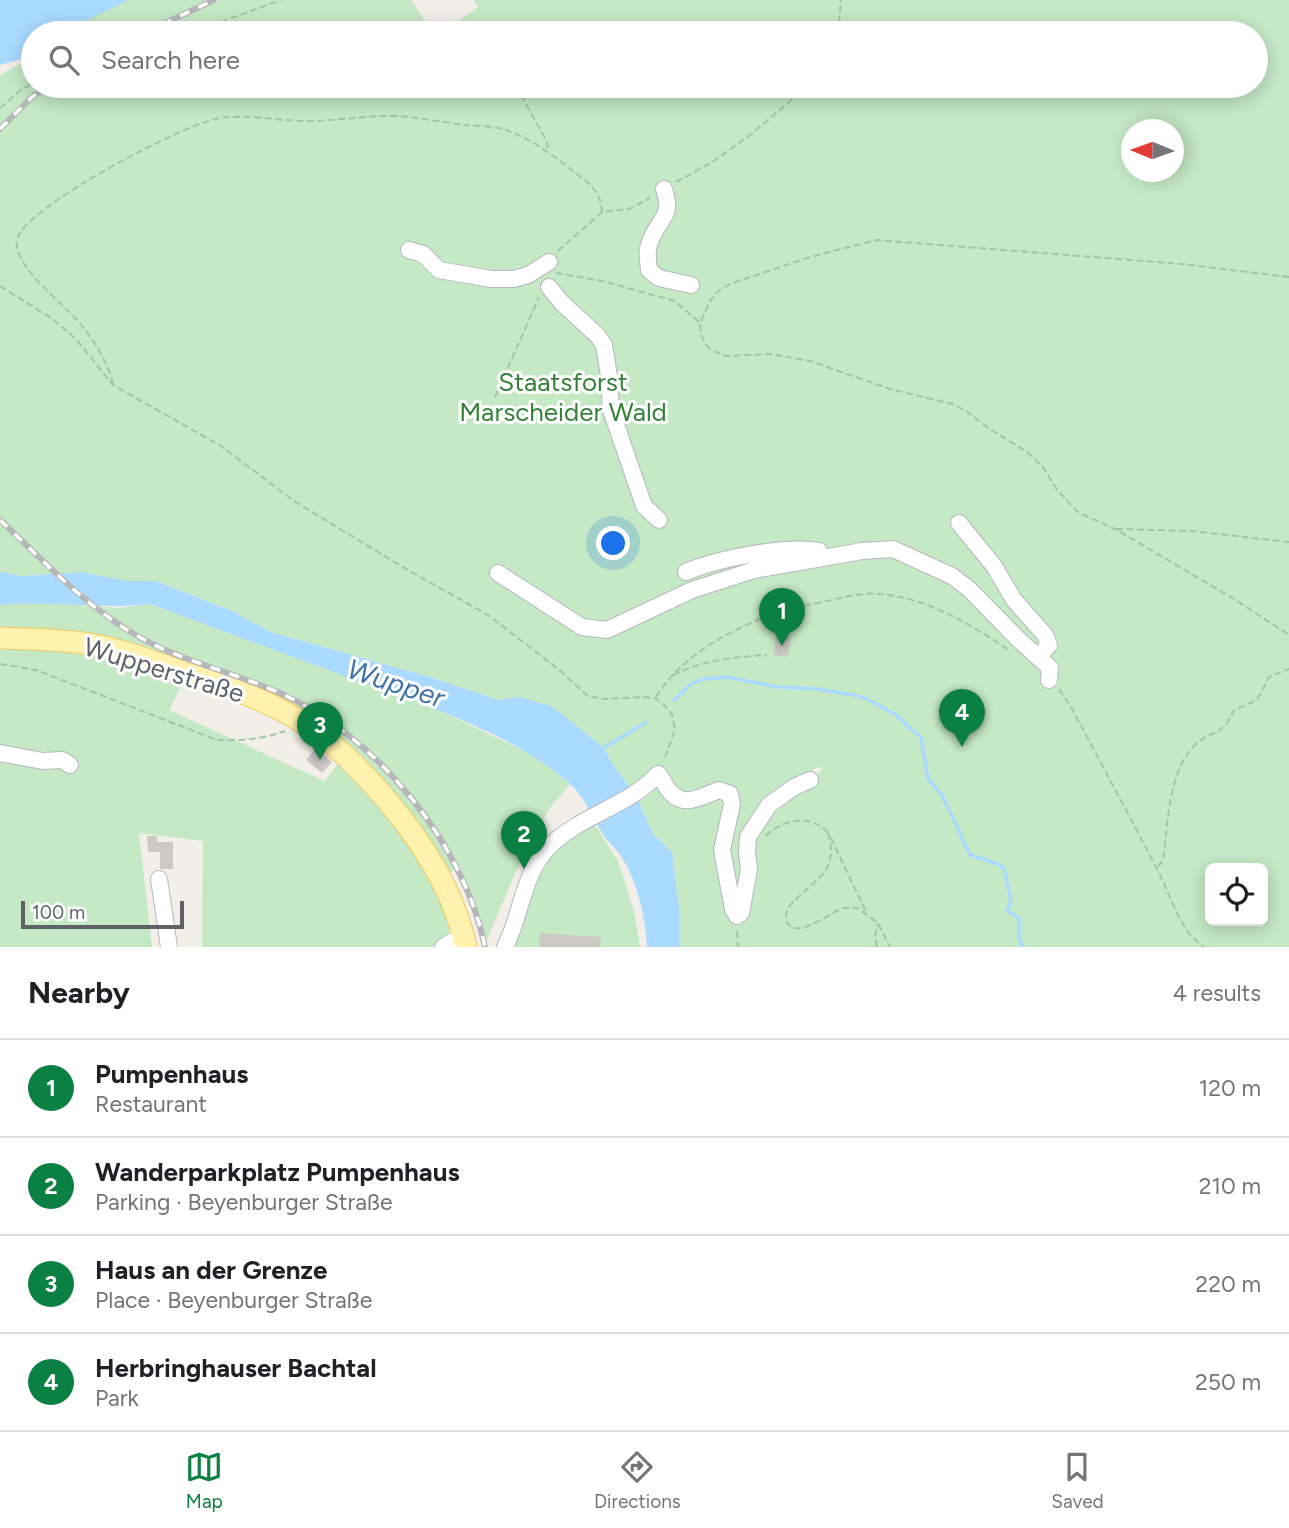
<!DOCTYPE html>
<html lang="en">
<head>
<meta charset="utf-8">
<style>
  body { margin:0; font-family:Figtree,sans-serif; background:#f2f2f2; color:#202124 }
  .controls { position:absolute; right:21px; bottom:21px; display:grid; overflow:hidden; border-radius:10px; box-shadow:0 4px 18px #0003 }
  .controls button { width:63px; height:63px; display:grid; place-items:center; padding:0; border:0; border-bottom:2px solid #e0e0e0; background:#fff; color:#202124; font:35px sans-serif }
  .compass { position:absolute; left:1121px; top:119px; width:63px; height:63px; border-radius:50%; background:#fff; box-shadow:0 4px 18px #0003; rotate:271deg }
  .scale { position:absolute; left:21px; bottom:18px; width:163px; box-sizing:border-box; padding-left:7px; border:4px solid #5f6368; border-top:0; font-size:19px; line-height:24px; white-space:nowrap; color:#5f6368; -webkit-text-stroke:5px #fff; paint-order:stroke }
  .you { position:absolute; left:614px; top:544px; width:24px; height:24px; margin:-18px; border:5px solid #fff; border-radius:50%; background:#1a73e8; box-shadow:0 0 0 10px #1a73e833 }
  .badge { display:grid; place-items:center; width:46px; height:46px; border-radius:50%; background:#0b8043; color:#fff; font-size:23px; font-weight:700 }
  .pin { position:absolute; translate:-50% -58px; filter:drop-shadow(0 2px 4px #0008) }
  .pin::after { content:''; position:absolute; top:37px; width:24px; height:21px; background:inherit; clip-path:polygon(0 0,100% 0,50% 100%) }
  .list { margin:0; padding:0; list-style:none }
  h2 { display:flex; justify-content:space-between; align-items:center; height:91px; margin:0; padding:0 28px; font-size:30px }
  h2 small { font-size:23px; font-weight:400; color:#757577 }
  .list li { display:grid; grid-template-columns:46px 1fr auto; gap:21px; align-items:center; box-sizing:border-box; height:98px; padding:0 28px; border-top:2px solid #e0e0e0 }
  .list b { display:block; font-size:26px; white-space:nowrap }
  .list p { margin:0; font-size:23px; white-space:nowrap; color:#757577 }
  .list em { font-size:23px; font-style:normal; color:#757577 }
  .icon { flex:none; width:38px; height:38px; fill:none; stroke:currentColor; stroke-width:2; stroke-linecap:round; stroke-linejoin:round }
  .map { position:relative; flex:none; width:1289px; height:947px; overflow:hidden }
  .search { position:absolute; background:#fff; box-shadow:0 4px 18px #0003; left:21px; right:21px; top:21px; height:77px; display:flex; align-items:center; gap:18px; box-sizing:border-box; padding:0 24px; border-radius:38px; color:#757577; font-size:26px }
  .sheet { height:483px; background:#fff }
  nav { display:flex; justify-content:space-around; align-items:center; box-sizing:border-box; height:98px; border-top:2px solid #e0e0e0; background:#fff; font-size:19px; color:#757577 }
  nav a { display:grid; justify-items:center; gap:4px }
  nav .on { color:#0b8043 }
  .map>svg:first-child { display:block }
  .green { fill:#c5e8c5; fill-rule:evenodd }
  .water { fill:#aadaff }
  .lines { fill:none; stroke-linecap:round; stroke-linejoin:round }
  .stream { stroke:#aadaff; stroke-width:3.5 }
  .building { fill:#cccac5 }
  .minor-casing { stroke:#b5b8bc; stroke-width:18 }
  .major-casing { stroke:#f2c960; stroke-width:23 }
  .path { stroke:#9cc7a9; stroke-width:2; stroke-dasharray:7 3.5; stroke-linecap:butt }
  .minor { stroke:#fff; stroke-width:16 }
  .major { stroke:#fff2af; stroke-width:21 }
  .rail-casing { stroke:#b6b7b8; stroke-width:6 }
  .rail { stroke:#fff; stroke-width:3.5; stroke-dasharray:10; stroke-linecap:butt }
  .labels { text-anchor:middle; stroke-width:6; stroke-linejoin:round; paint-order:stroke }
  .park-label { font-size:26px; fill:#348238; stroke:#fff }
  .street-label { font-size:26px; fill:#5f6368; stroke:#fff }
  .water-label { font-size:28px; font-style:italic; fill:#4174aa; stroke:#fff }
</style>
</head>
<body>
<div class="map">
<svg width="1289" height="947" viewBox="0 0 1289 947">
  <rect width="100%" height="100%" fill="#f1efe8"/>
  <path class="green" d="M100 0H411L433 33H33L19 30Z
    M474 0H1289V947H680L679 907 672 852 653 834 636 796 610 760 604 748 520 697 499 701 433 678 271 632 232 611 156 581H127L80 572 22 576 0 572V75L33 57V86H1256V33H442L478 7ZM1132 130H1174V172H1132ZM816 767 822 768C815 785 777 797 760 806L776 790 809 774ZM1210 868H1263V921H1210Z
    M32 602 119 608 150 604 430 706 516 747 542 761 570 784 549 809 519 864 486 942 476 904 459 866 441 879 449 931 436 947H202L203 841 139 833 152 947H0V605ZM185 678 281 716 340 762 324 781 169 710Z
    M595 825 618 861 634 911 640 947H510L535 877 559 843Z"/>
  <path class="water" d="M0 0H129L60 33H33V56L0 65Z
    M0 572 22 576 81 572 127 581H156L232 611 271 632 433 678 498 700 520 697 553 707 604 748 610 760 636 796 653 834 672 852 679 907 680 947H647C645 915 638 883 621 856 616 849 609 843 604 836 592 817 586 798 569 783 511 732 417 702 345 676 279 652 215 628 150 604 100 610 50 600 0 605Z"/>
  <g class="lines">
    <path class="stream" d="M674 700 691 684 703 679 727 677 778 687 817 689 859 696 869 700 896 715 921 738 928 779 942 795 970 855 998 864 1004 868 1011 901 1007 911 1019 918V937L1023 947
      M602 749 645 723"/>
  </g>
  <path class="building" d="M780 633 791 635 788 657 774 655 776 636H779Z
    M316 748 332 762 322 773 306 760Z
    M147 836H157V842H173V869H160V852H148Z
    M540 933 601 937 600 947H539Z"/>
  <g class="lines">
    <defs>
      <path id="minor" d="M664 189C674 218 658 218 650 242 646 251 648 261 649 270L659 278 691 285
        M409 250 423 254 439 270 491 279H514L528 275 549 262
        M549 287 562 303 598 336 604 345 609 376 611 410 644 506 659 520
        M959 523 994 566 1014 600 1045 635 1049 645 1038 657
        M686 572C717 559 785 545 819 551
        M498 573 582 627 607 630 692 590 754 570 862 551 893 549 952 576 969 589 1019 640 1050 668 1049 680
        M0 753 43 761 62 760 70 765
        M159 879 169 947
        M737 916 741 913 749 869 747 854 748 837 769 805 794 787 810 780
        M443 947 464 935
        M505 947C521 916 523 875 547 849 577 816 628 807 658 774 662 778 664 783 667 788 682 810 700 797 719 790L730 794 732 804 722 850 733 909 737 916"/>
      <path id="major" d="M0 638C30 639 61 639 90 644 120 649 149 660 177 670 212 681 248 693 281 710 330 735 369 777 403 820 432 858 456 899 466 947"/>
    </defs>
    <use href="#minor" class="minor-casing"/>
    <use href="#major" class="major-casing"/>
    <path class="path" d="M191 33 281 0
      M838 33 841 0
      M516 86 547 142 548 150
      M0 108 21 90 33 83
      M676 182 714 161 750 135 808 86
      M558 251 602 212 629 209 650 198
      M556 273 602 281 675 301 700 323
      M1289 277 1182 264 877 240 810 257 730 284 718 291 710 301 700 323 701 335 706 345 713 351 726 356 771 354 810 361 890 389 952 404 965 410 988 428 1027 452 1043 467 1057 490 1079 513 1115 529 1234 599 1289 635
      M0 286 51 318 76 339 113 385 221 446 294 501 401 566 488 615 557 668 588 696 604 699 644 697 655 698 664 705 672 714 675 730 664 760
      M113 384C108 362 92 337 77 320 62 303 8 262 18 237 30 205 180 126 216 119 245 113 276 121 305 121 334 121 362 116 390 116 414 116 440 122 464 125 477 126 493 126 506 130 529 138 550 153 569 168 586 181 601 189 602 212
      M495 397 539 297
      M1116 529 1191 531 1289 542
      M0 664 36 670 217 740C240 741 263 739 285 731
      M673 675C703 660 734 657 767 655
      M1059 689 1071 707C1100 761 1129 815 1157 869 1171 895 1179 931 1204 947
      M656 697C681 656 730 630 775 613 792 606 811 605 827 601 845 597 862 592 880 594 928 598 972 625 1010 651
      M828 833C840 872 814 880 792 903 788 907 786 912 786 918 791 944 829 913 841 909 847 907 852 907 857 908L878 923 890 947
      M766 836C783 819 811 813 828 833
      M831 838 866 912
      M1158 867 1163 860C1168 825 1168 771 1195 745 1213 727 1220 741 1234 710L1257 700 1269 677 1289 669
      M737 931 738 947
      M877 947 875 935 878 924"/>
    <use href="#minor" class="minor"/>
    <use href="#major" class="major"/>
    <defs>
      <path id="rail" d="M144 33 214 0
        M0 129 32 97 49 86
        M0 520C43 560 83 604 134 634 179 661 234 672 282 694 377 737 464 844 485 947"/>
    </defs>
    <use href="#rail" class="rail-casing"/>
    <use href="#rail" class="rail"/>
  </g>
  <g class="labels">
    <g class="park-label">
      <text x="563" y="391">Staatsforst<tspan x="563" dy="30">Marscheider Wald</tspan></text>
    </g>
    <g class="street-label">
      <text transform="translate(164 670) rotate(17)" y="9">Wupperstraße</text>
    </g>
    <g class="water-label">
      <text transform="translate(396 683) rotate(18)" y="10">Wupper</text>
    </g>
  </g>
</svg>
<div class="controls">
<button><svg class="icon" aria-label="locate" viewBox="0 0 24 24"><circle cx="12" cy="12" r="6"/><path d="M12 2v4M12 18v4M2 12h4M18 12h4"/></svg></button>
</div>
<svg class="compass" viewBox="-18 -18 36 36"><path d="M0-13l5 13h-10z" fill="#e53935"/><path d="M0 13l5-13h-10z" fill="#757577"/></svg>
<div class="scale">100 m</div>
<div class="you"></div>
<div class="pin badge" style="left:782px;top:646px">1</div>
<div class="pin badge" style="left:524px;top:869px">2</div>
<div class="pin badge" style="left:320px;top:760px">3</div>
<div class="pin badge" style="left:962px;top:747px">4</div>
<div class="search"><svg class="icon" aria-label="search" viewBox="0 0 24 24"><circle cx="10" cy="10" r="6"/><path d="M15 15l6 6"/></svg>Search here</div>
</div>
<section class="sheet">
<h2>Nearby<small>4 results</small></h2>
<ul class="list">
<li><span class="badge">1</span><div><b>Pumpenhaus</b><p>Restaurant</p></div><em>120 m</em></li>
<li><span class="badge">2</span><div><b>Wanderparkplatz Pumpenhaus</b><p>Parking · Beyenburger Straße</p></div><em>210 m</em></li>
<li><span class="badge">3</span><div><b>Haus an der Grenze</b><p>Place · Beyenburger Straße</p></div><em>220 m</em></li>
<li><span class="badge">4</span><div><b>Herbringhauser Bachtal</b><p>Park</p></div><em>250 m</em></li>
</ul>
</section>
<nav>
<a class="on"><svg class="icon" aria-label="map" viewBox="0 0 24 24"><path d="M3 6l6-2 6 2 6-2v14l-6 2-6-2-6 2zM9 4v14M15 6v14"/></svg>Map</a>
<a><svg class="icon" aria-label="directions" viewBox="0 0 24 24"><path d="M12 3l9 9-9 9-9-9zM9 14v-3h6M13 9l2 2-2 2"/></svg>Directions</a>
<a><svg class="icon" aria-label="saved" viewBox="0 0 24 24"><path d="M7 4h10v16l-5-4-5 4z"/></svg>Saved</a>
</nav>
</body>
</html>
